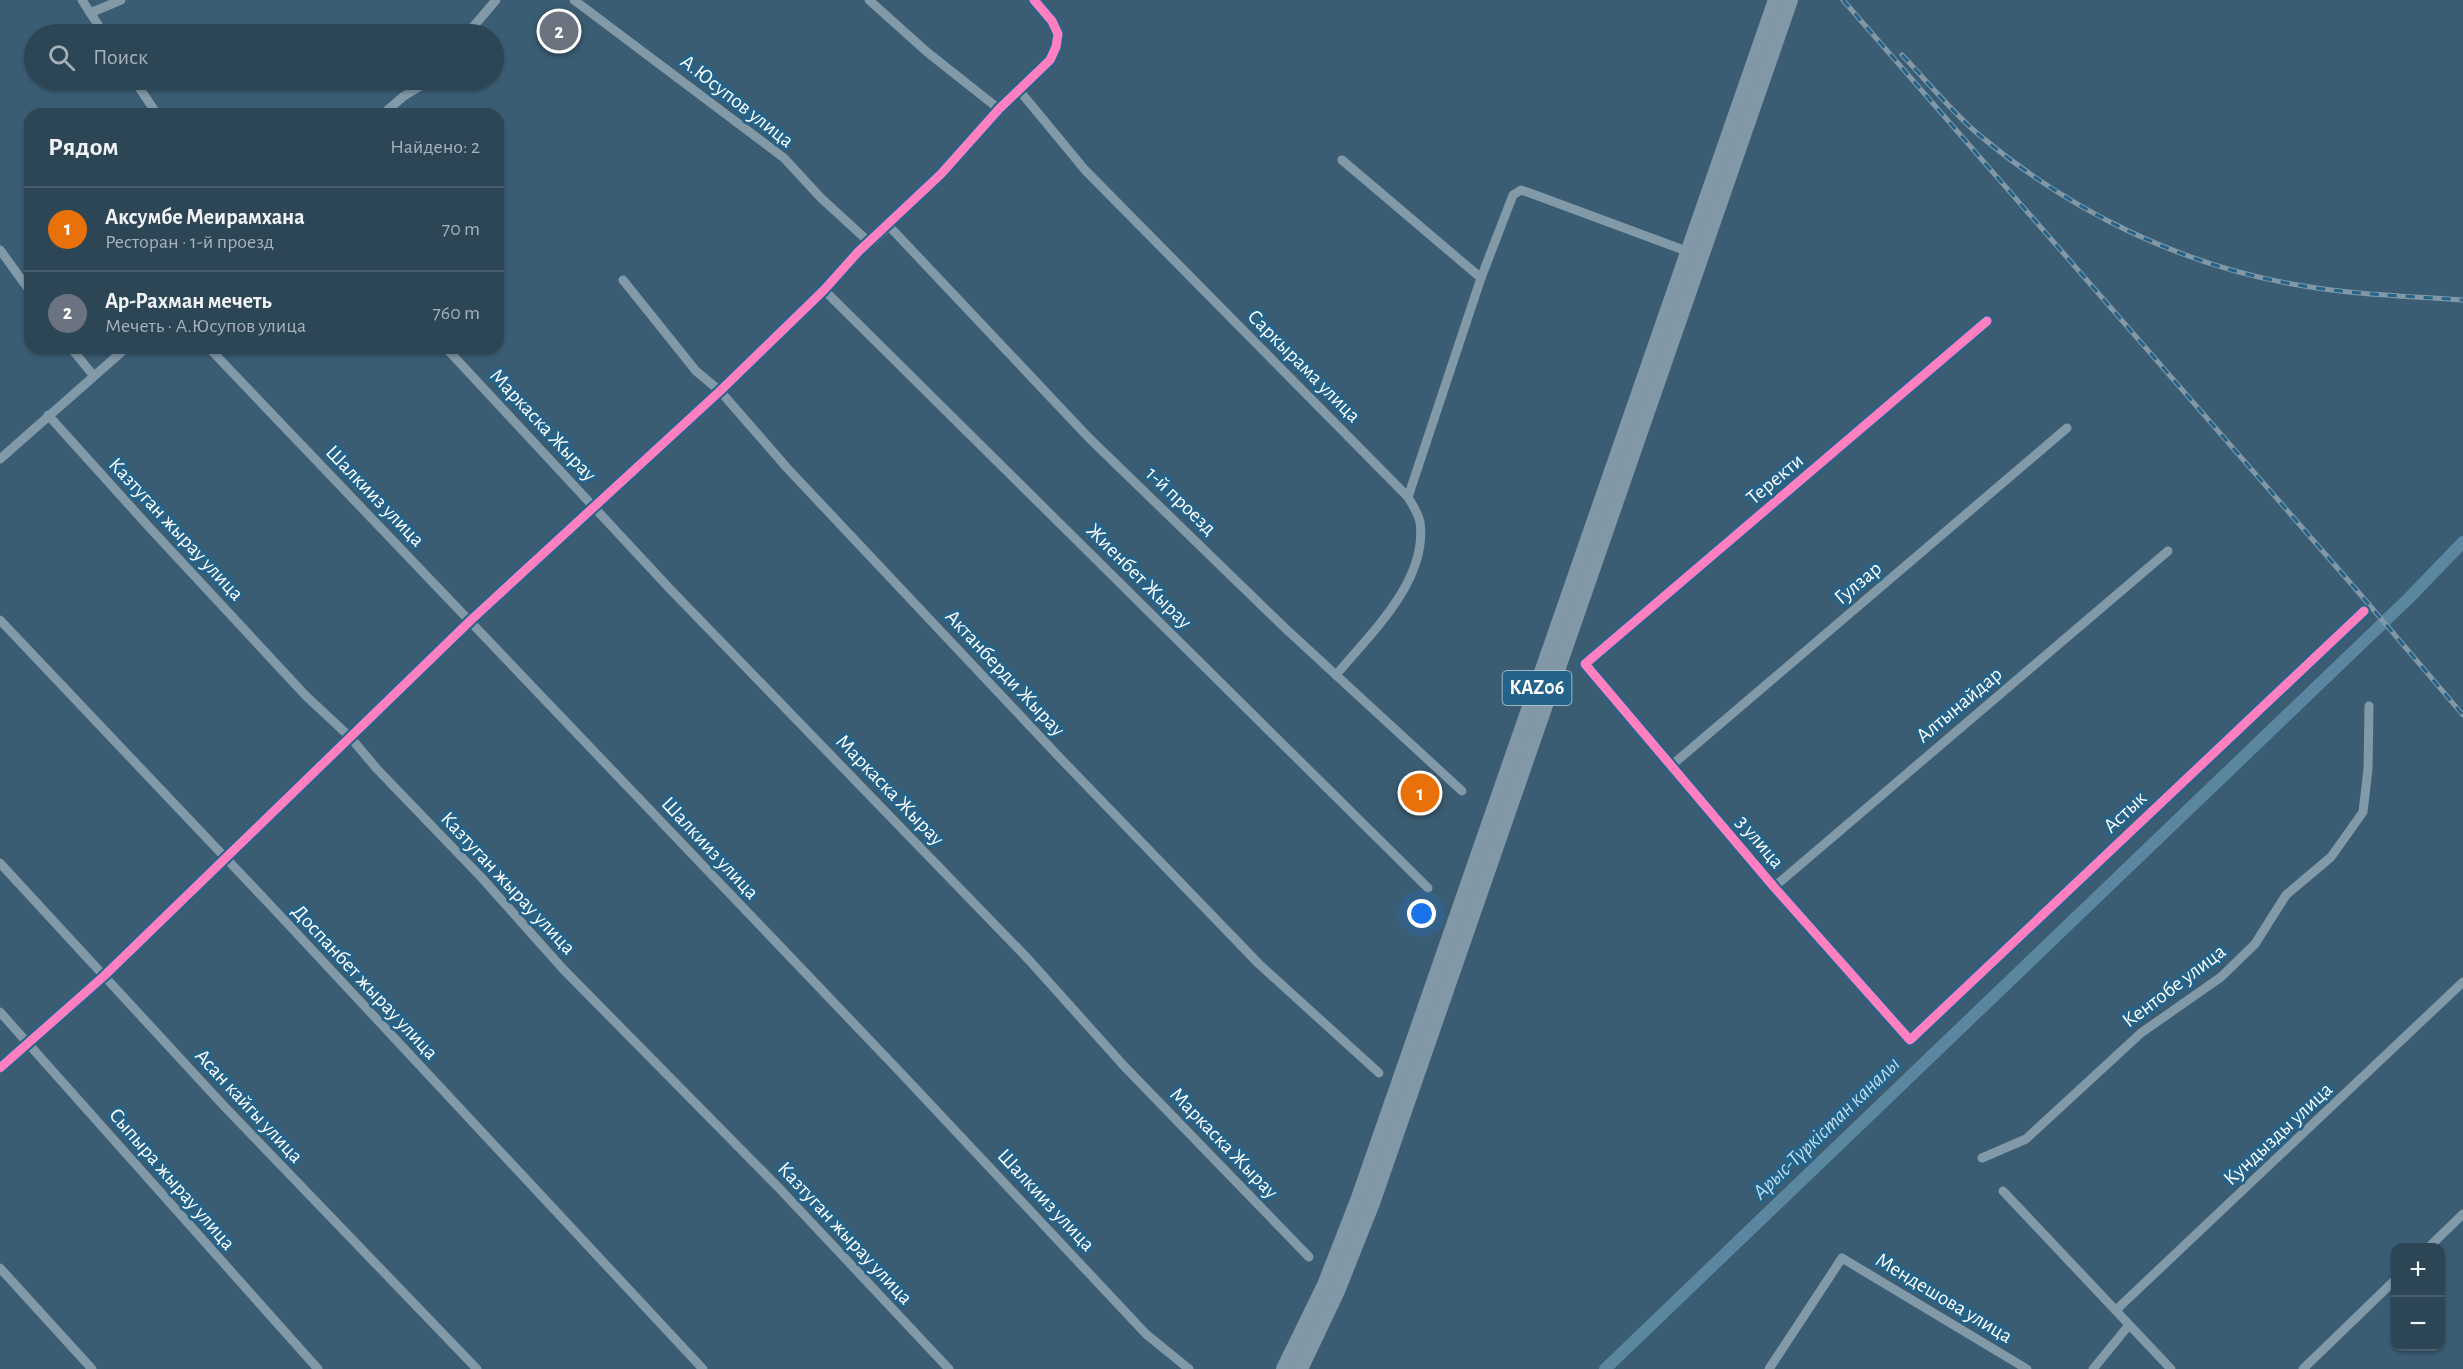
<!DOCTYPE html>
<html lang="ru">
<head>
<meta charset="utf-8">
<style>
  :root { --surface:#2c4656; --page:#385060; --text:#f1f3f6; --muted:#a6b1b9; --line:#485e6c; --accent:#90b9f0 }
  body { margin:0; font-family:"Alegreya Sans",sans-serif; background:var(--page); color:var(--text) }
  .controls { position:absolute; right:18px; bottom:18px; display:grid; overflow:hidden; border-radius:12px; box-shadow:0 2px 4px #0004 }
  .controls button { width:54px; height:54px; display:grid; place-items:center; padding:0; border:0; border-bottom:2px solid var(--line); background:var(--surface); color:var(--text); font:30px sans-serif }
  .you { position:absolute; left:1422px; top:914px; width:21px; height:21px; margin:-15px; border:4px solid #fff; border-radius:50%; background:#1a73e8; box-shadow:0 0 0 9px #1a73e833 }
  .badge { display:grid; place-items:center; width:39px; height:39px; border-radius:50%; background:var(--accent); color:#fff; font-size:20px; font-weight:700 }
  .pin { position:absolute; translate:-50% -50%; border:3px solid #fff; box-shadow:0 2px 6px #0006 }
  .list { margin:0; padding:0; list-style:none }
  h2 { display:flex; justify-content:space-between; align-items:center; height:78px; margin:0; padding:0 24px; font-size:26px }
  h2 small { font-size:20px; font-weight:400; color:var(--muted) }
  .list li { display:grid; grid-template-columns:39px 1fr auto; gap:18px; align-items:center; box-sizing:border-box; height:84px; padding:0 24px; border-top:2px solid var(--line) }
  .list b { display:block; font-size:22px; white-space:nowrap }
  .list p { margin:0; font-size:20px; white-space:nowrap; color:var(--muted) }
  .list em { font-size:20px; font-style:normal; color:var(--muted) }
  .icon { flex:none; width:33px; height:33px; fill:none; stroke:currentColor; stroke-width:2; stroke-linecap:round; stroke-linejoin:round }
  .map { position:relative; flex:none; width:2463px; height:1369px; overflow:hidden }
  .search { position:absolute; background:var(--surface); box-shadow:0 2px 4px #0004; left:24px; top:24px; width:480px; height:66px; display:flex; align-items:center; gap:15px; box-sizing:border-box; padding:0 21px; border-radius:33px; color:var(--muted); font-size:22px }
  .panel { position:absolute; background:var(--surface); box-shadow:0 2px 4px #0004; left:24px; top:108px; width:480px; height:246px; border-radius:18px }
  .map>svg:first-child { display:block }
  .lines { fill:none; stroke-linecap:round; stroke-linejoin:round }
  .canal { stroke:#5b86a0; stroke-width:12 }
  .street { stroke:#8299a8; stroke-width:9 }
  .secondary { stroke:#8a9eac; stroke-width:12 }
  .highway { stroke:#8298a6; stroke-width:16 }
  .rail-casing { stroke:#8298a6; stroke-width:5 }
  .rail { stroke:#24638a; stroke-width:3; stroke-dasharray:9; stroke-linecap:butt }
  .cycleway-casing { stroke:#24638a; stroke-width:13 }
  .cycleway { stroke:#ff80c0; stroke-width:9 }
  .labels { text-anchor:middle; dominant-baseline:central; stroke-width:6; stroke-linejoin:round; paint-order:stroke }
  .shield { fill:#24638a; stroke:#bdd0dc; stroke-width:1.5 }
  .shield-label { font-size:20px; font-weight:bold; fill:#fff }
  .street-label { font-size:21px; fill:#fff; stroke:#24638a }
  .water-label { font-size:22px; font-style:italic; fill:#bddff1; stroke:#24638a }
</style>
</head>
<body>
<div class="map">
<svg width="2463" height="1369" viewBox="0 0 2463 1369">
  <rect width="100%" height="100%" fill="#3b5d73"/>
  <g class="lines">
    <path class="canal" d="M1605 1369 2409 598 2463 542"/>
    <g class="street">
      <path d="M82 0 104 34"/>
      <path d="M869 0 927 52 999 109"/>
      <path d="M1034 0 1052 21 1058 34 1056 47 1050 60 999 109 941 174 888 225 1089 438 1286 629 1462 791"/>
      <path d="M90 13 121 0"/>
      <path d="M467 34 496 0"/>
      <path d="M134 80 157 114"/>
      <path d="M1019 90 1085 170 1408 497 1481 278 1513 195 1521 190 1530 193 1689 252"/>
      <path d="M383 114 404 96 431 80"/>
      <path d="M1342 160 1481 278"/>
      <path d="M0 250 30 291"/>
      <path d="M623 280 696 371 720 391 788 469 1062 760 1259 964 1379 1073"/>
      <path d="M824 290 1428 888"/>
      <path d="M1987 321 1585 664 1774 887 1910 1040 2364 611"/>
      <path d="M71 348 93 375"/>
      <path d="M209 348 901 1073 1146 1334 1189 1369"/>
      <path d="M446 348 670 589 1029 960 1124 1066 1309 1257"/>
      <path d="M48 415 149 527 306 696 350 737 377 769 481 877 563 969 778 1187 949 1369"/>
      <path d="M0 459 126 348"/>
      <path d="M0 620 274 909 703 1369"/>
      <path d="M1336 675C1370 634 1428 581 1420 522 1418 513 1412 504 1408 497"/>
      <path d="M1672 765 2067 428"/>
      <path d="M0 863 223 1105 477 1369"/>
      <path d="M1774 887 2168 551"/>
      <path d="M0 1012 318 1369"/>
      <path d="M0 1068 104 976 471 620 720 391 824 290 869 242 821 198 784 158 574 0"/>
      <path d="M1982 1158 2026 1139 2141 1033 2221 977 2255 944 2286 895 2331 857 2363 812 2368 769 2369 706"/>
      <path d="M2003 1191 2171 1369"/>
      <path d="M2428 1248 2463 1214"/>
      <path d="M0 1268 92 1369"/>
      <path d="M2116 1310 2463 982"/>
      <path d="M1769 1369 1842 1258 2027 1369"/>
      <path d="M2093 1369 2129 1325"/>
      <path d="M2303 1369 2396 1279"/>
    </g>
    <path class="secondary" d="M869 242 888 225"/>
    <g class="highway">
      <path d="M1284 1369 1325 1285 1359 1198 1776 0"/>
      <path d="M1300 1369 1337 1291 1372 1203 1790 0"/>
    </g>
    <defs>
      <g id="rail">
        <path d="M1843 0 2360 594 2463 715"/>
        <path d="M1902 55C1927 81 1951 111 1978 134 2071 212 2184 267 2304 286 2357 295 2410 296 2463 300"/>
      </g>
    </defs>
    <use href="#rail" class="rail-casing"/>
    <use href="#rail" class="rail"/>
    <defs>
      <g id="cycleway">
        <path d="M1987 321 1585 664 1774 887 1910 1040 2364 611"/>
        <path d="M0 1068 104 976 471 620 720 391 824 290 858 252 941 174 999 109 1050 60 1056 47 1058 34 1052 21 1034 0"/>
      </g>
    </defs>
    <use href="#cycleway" class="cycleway-casing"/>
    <use href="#cycleway" class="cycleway"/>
  </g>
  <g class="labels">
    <rect class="shield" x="1502.5" y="671" width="69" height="34" rx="4.5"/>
    <g class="shield-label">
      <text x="1537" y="688">KАZ06</text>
    </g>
    <g class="street-label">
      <text transform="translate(737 101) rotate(38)">А.Юсупов улица</text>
      <text transform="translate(1304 366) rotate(45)">Саркырама улица</text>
      <text transform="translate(543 425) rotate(47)">Маркаска Жырау</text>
      <text transform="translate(1775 479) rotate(-40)">Теректи</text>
      <text transform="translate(375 496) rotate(46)">Шалкииз улица</text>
      <text transform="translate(1181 501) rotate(44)">1-й проезд</text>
      <text transform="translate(176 529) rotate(47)">Казтуган жырау улица</text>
      <text transform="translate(1139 576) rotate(45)">Жиенбет Жырау</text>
      <text transform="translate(1858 583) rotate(-40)">Гулзар</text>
      <text transform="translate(1005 673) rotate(47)">Актанберди Жырау</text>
      <text transform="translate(1959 705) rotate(-40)">Алтынайдар</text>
      <text transform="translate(890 790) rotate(46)">Маркаска Жырау</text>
      <text transform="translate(2125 812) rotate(-43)">Астык</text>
      <text transform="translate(1760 842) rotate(50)">3 улица</text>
      <text transform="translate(710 848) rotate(47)">Шалкииз улица</text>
      <text transform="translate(508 883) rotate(47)">Казтуган жырау улица</text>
      <text transform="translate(365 982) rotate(47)">Доспанбет жырау улица</text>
      <text transform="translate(2174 986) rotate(-37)">Кентобе улица</text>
      <text transform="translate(249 1106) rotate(47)">Асан кайгы улица</text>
      <text transform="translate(2278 1134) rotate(-43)">Кундызды улица</text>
      <text transform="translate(1224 1143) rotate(46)">Маркаска Жырау</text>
      <text transform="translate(172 1179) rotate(49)">Сыпыра жырау улица</text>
      <text transform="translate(1046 1200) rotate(47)">Шалкииз улица</text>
      <text transform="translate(845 1233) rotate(47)">Казтуган жырау улица</text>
      <text transform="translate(1944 1298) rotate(31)">Мендешова улица</text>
    </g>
    <g class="water-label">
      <text transform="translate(1826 1128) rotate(-44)">Арыс-Түркістан каналы</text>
    </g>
  </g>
</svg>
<div class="controls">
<button>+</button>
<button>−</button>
</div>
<div class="you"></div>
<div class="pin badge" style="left:1420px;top:793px;background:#e8710a">1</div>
<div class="pin badge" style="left:559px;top:31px;background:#6b7280">2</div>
<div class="search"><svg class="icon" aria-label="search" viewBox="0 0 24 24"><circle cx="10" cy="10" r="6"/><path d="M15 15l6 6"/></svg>Поиск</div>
<section class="panel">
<h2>Рядом<small>Найдено: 2</small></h2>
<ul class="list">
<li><span class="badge" style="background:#e8710a">1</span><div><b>Аксумбе Меирамхана</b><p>Ресторан · 1-й проезд</p></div><em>70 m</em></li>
<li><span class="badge" style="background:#6b7280">2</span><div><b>Ар-Рахман мечеть</b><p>Мечеть · А.Юсупов улица</p></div><em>760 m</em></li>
</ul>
</section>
</div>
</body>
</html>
